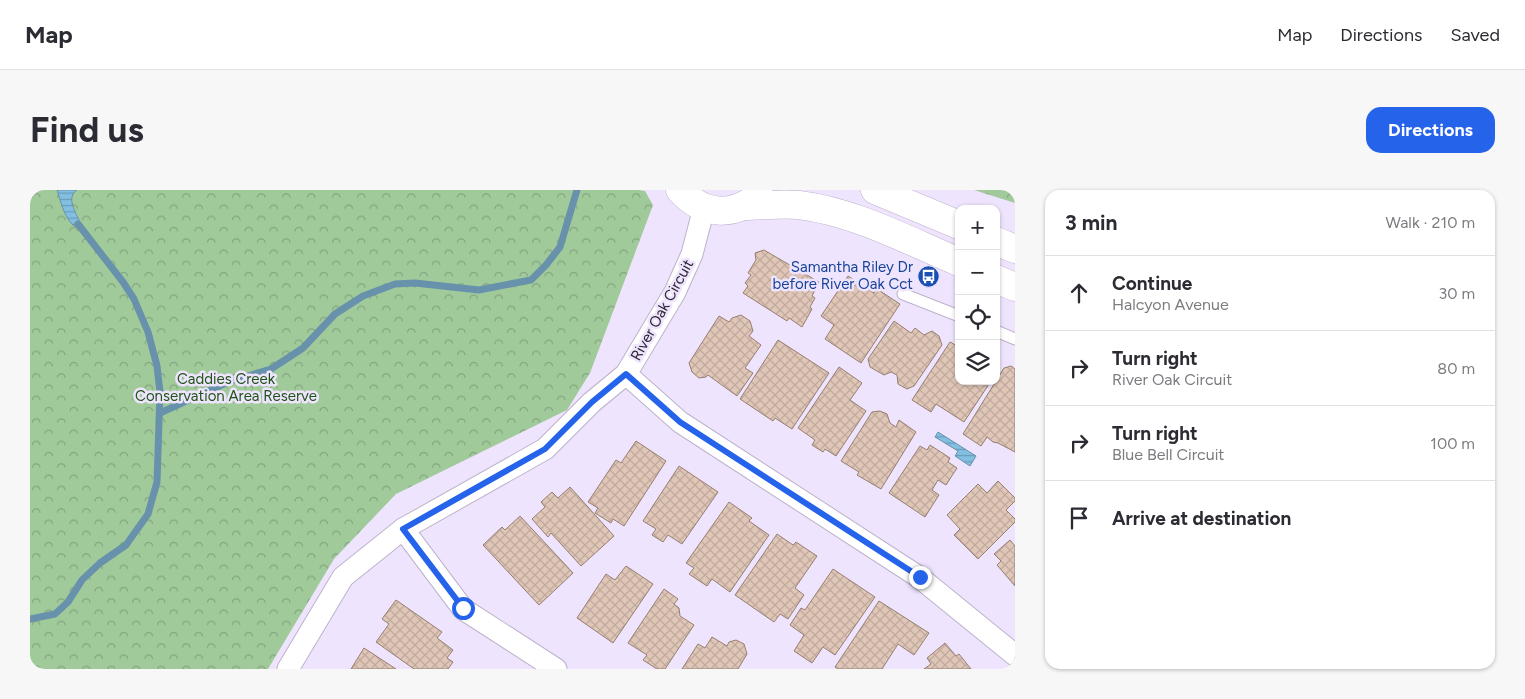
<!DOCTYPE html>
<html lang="en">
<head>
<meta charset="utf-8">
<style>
  :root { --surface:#fff; --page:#f7f7f7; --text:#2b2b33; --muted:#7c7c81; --line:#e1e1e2; --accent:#2563eb }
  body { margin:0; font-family:Figtree,sans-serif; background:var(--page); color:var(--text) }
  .controls { position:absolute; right:15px; top:15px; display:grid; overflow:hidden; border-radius:10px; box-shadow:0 1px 4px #0004 }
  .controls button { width:45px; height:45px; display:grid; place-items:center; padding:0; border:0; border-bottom:1px solid var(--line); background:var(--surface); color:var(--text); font:25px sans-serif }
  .stop { position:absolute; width:15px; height:15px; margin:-11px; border:4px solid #2563eb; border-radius:50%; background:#fff }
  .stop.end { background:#2563eb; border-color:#fff; box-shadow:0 1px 5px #0008 }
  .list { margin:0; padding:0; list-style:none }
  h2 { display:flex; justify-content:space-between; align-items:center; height:65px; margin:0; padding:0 20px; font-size:21px }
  h2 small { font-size:16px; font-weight:400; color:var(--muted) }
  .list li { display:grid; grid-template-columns:32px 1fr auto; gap:15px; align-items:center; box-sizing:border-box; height:75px; padding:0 20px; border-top:1px solid var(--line) }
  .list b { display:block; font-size:19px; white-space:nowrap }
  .list p { margin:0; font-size:16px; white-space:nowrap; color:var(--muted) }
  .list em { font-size:16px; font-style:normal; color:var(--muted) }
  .icon { flex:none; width:28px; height:28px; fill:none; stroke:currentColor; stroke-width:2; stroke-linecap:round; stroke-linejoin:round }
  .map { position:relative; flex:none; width:985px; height:479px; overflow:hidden; border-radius:15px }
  header { display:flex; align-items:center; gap:30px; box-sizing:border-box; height:70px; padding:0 25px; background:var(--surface); border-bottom:1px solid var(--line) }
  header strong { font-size:24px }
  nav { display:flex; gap:28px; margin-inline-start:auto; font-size:18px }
  .intro { display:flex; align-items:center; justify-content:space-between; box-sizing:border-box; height:120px; padding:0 30px }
  h1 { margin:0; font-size:35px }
  .button { padding:12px 22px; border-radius:15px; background:var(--accent); color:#fff; font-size:18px; font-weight:700 }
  main { display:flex; gap:30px; padding:0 30px }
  aside { flex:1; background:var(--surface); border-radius:15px; box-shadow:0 1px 4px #0004 }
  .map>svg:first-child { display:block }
  .forest { fill:url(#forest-crowns) }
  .water { fill:url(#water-rules); stroke:#6891ac }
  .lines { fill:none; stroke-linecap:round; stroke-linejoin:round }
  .stream { stroke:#6891ac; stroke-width:7 }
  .building { fill:url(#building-cross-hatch); stroke:#967e70 }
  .service-casing { stroke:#bdb2cb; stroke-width:13 }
  .minor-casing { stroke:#bdb2cb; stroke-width:23 }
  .secondary-casing { stroke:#bdb2cb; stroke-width:29 }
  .service { stroke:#fff; stroke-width:11 }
  .minor { stroke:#fff; stroke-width:21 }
  .secondary { stroke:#fff; stroke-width:28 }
  .route { stroke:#2563eb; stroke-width:6 }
  .labels { text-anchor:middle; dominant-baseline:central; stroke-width:5; stroke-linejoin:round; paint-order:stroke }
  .transit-label { font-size:15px; fill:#164399; stroke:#efe4fe; text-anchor:end }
  .street-label { font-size:15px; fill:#2b2731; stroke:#efe4fe }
  .park-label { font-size:15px; fill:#1e5416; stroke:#efe4fe }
</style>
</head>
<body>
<header>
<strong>Map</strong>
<nav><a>Map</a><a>Directions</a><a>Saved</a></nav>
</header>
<div class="intro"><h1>Find us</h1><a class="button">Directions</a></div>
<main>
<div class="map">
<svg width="985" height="479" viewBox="0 0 985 479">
  <defs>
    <pattern id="forest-crowns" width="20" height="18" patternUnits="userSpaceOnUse" patternTransform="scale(1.25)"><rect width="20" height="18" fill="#a1ca9b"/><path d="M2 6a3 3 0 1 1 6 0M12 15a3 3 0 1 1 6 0" fill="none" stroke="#83a47f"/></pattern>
    <pattern id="water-rules" width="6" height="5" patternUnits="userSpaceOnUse" patternTransform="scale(1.25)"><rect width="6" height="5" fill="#82bfe1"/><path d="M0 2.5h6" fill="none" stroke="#6b9bb7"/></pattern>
    <pattern id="building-cross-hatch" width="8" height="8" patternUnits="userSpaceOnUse" patternTransform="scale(1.25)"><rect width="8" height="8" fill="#e0c6b7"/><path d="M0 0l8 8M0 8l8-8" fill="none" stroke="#c0aa9e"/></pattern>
  </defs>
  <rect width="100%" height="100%" fill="#efe4fe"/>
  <g class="forest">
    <path d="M0 0H609L615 1 623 15 560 183 537 220 366 304 304 369 238 479H0Z"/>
    <path d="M944 0H985V13Z"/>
  </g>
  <g class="water">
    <path d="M27 0H47C33 9 51 29 54 42 51 39 46 37 43 35 33 25 31 12 27 0Z"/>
    <path d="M908 242 946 266 940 276 925 266 928 261 905 247Z"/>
  </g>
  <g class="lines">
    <g class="stream">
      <path d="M130 223 198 192 241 179 273 158 305 124 333 106 365 94 385 93 449 100 501 90 516 75 530 57 547 0"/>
      <path d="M0 429 25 424 38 412 52 390 70 373 96 355 118 324 127 292 130 202 127 176 118 142 104 109 93 92 48 34"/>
    </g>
  </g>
  <g class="building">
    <path d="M734 60 789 92 782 106 785 108 780 117 782 119 772 137 759 128 757 131 713 103 718 96 715 93 721 85 718 83 726 70 725 63Z"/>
    <path d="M818 86 844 103 847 99 870 114 831 173 795 149 804 135 791 126Z"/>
    <path d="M711 125 720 131 723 141 719 146 731 155 715 178 723 183 707 206 678 185 676 187 669 188 662 182 659 173 689 126 699 132 702 128Z"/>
    <path d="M864 131 881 143 885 138 894 145 902 141 909 146 912 155 884 196 877 199 868 194 867 185 861 182 854 185 840 177 838 169Z"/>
    <path d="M748 150 799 183 762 239 745 228 743 231 710 209Z"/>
    <path d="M920 152 929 157V191H961L934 232 906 214 901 222 882 210Z"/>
    <path d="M981 176 985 179V262L968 253 963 252 957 247 951 256 933 244 974 178Z"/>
    <path d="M809 177 832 193 820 210 836 221 806 266 795 259 793 262 782 255 785 250 768 238Z"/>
    <path d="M850 221 857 224 860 233 866 237 869 230 886 242 851 299 827 285 829 282 811 271 842 222Z"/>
    <path d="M606 251 636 271 594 336 583 329 581 333 565 323 568 318 558 312 586 270 591 273Z"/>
    <path d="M900 255 920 268 918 272 927 278 916 295 908 290 902 300 909 305 895 327 859 303 890 256 897 260Z"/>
    <path d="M649 276 688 302 652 354 638 345 633 352 622 345 626 339 613 331Z"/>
    <path d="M968 291 985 308V311L976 320 985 329V332L948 369 924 345 930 339 917 325 948 294 957 303Z"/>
    <path d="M540 297 584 346 551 376 521 343 518 347 502 329 515 317 511 312 522 302 528 308Z"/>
    <path d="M699 312 722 328 719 331 739 345 700 402 682 389 677 396 659 384 664 378 656 373Z"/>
    <path d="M490 326 543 383 509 415 453 355 472 337 475 340Z"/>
    <path d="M747 344 763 355 766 352 787 366 765 398 774 405 758 429 750 424 744 432 705 405Z"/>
    <path d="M980 350 985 356V396L967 375 971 371 964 364Z"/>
    <path d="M596 376 623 394 583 453 547 428 576 384 585 390Z"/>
    <path d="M803 379 845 407 805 465 793 457 782 473 764 461 774 445 760 435 771 418 775 420Z"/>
    <path d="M634 399 648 409 644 414 649 418 650 426 664 435 635 479H627L613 470 617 465 598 453Z"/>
    <path d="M366 410 412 442 407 448 423 460 417 468 423 472 418 479H384L346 452 359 434 352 429Z"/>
    <path d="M849 411 899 443 884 465 868 454 852 479H808L805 477Z"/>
    <path d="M682 447 697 456 699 452 706 450 714 454 717 464 708 479H652L668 454 675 458Z"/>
    <path d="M915 453 926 466 929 464 941 479H894L901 474 897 468Z"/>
    <path d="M334 458 366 479H321Z"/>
  </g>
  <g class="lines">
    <defs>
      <g id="service">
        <path d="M873 104 929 126"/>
        <path d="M966 141 985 149"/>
      </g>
      <g id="minor">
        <path d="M596 184 650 232 889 387 985 465"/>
        <path d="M373 339 433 419 526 479"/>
        <path d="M258 479 313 387 373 339 515 259 562 212 596 184 645 102 662 64 674 18"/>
      </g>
      <g id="secondary">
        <path d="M650 0C673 25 703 28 729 5"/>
        <path d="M845 0 929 35"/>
        <path d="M714 16C732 16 751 13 769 15 825 22 877 50 929 72"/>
        <path d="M966 51 985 59"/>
        <path d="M966 89 985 97"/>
      </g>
    </defs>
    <use href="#service" class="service-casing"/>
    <use href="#minor" class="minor-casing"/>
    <use href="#secondary" class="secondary-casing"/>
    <use href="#service" class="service"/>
    <use href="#minor" class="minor"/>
    <use href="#secondary" class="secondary"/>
  </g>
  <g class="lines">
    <path class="route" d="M433 418 373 339 515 259 562 212 596 184 650 232 890 387"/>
  </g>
  <defs>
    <symbol id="bus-disc" viewBox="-11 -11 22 22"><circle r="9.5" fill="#1a4fb4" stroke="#efe4fe"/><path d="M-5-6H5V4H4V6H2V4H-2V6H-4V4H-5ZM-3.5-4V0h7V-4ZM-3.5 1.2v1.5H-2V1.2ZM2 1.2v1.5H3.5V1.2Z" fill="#fff"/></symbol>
  </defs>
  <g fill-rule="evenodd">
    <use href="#bus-disc" x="886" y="74" width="25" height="25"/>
  </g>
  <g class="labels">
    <g class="transit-label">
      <text x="883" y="77">Samantha Riley Dr<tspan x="883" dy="17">before River Oak Cct</tspan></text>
    </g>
    <g class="street-label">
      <text transform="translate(632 120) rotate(-61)">River Oak Circuit</text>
    </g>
    <g class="park-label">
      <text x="196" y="189">Caddies Creek<tspan x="196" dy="17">Conservation Area Reserve</tspan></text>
    </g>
  </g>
</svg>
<div class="controls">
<button>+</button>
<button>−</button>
<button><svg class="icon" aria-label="locate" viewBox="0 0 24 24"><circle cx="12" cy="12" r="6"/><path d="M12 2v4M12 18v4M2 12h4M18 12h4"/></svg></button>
<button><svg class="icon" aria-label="layers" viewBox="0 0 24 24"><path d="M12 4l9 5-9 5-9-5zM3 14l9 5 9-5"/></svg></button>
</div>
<div class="stop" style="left:433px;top:418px"></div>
<div class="stop end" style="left:890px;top:387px"></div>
</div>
<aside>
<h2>3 min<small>Walk · 210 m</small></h2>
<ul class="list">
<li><svg class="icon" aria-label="ahead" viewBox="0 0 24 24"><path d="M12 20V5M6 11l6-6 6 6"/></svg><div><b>Continue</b><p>Halcyon Avenue</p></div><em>30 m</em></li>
<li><svg class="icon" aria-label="right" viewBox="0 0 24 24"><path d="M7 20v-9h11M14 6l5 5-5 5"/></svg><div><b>Turn right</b><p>River Oak Circuit</p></div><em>80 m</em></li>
<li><svg class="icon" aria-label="right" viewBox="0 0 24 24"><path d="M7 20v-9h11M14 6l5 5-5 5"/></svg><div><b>Turn right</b><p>Blue Bell Circuit</p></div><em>100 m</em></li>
<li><svg class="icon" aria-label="arrive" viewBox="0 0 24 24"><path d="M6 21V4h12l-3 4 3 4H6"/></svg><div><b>Arrive at destination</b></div></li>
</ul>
</aside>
</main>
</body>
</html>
